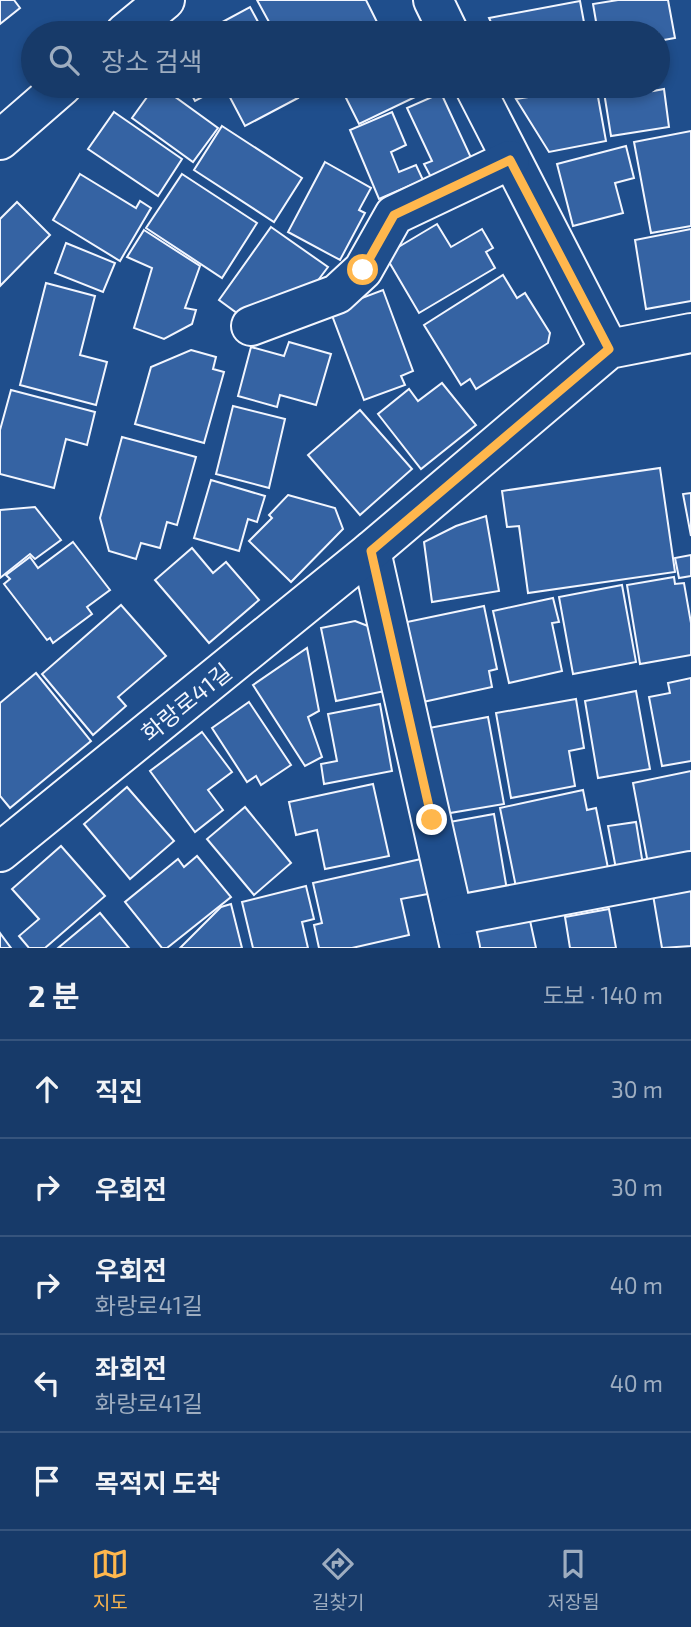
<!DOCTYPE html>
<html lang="ko">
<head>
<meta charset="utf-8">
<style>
  :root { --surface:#173a69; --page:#20416f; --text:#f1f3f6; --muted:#9eadc0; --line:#36547d; --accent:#ffb74d }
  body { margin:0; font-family:"Exo 2","Noto Sans KR",sans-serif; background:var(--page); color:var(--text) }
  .stop { position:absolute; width:21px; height:21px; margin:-16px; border:5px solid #ffb74d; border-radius:50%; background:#fff }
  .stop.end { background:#ffb74d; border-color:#fff; box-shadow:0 2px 7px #0008 }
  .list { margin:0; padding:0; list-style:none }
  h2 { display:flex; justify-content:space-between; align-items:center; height:91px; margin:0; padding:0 28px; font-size:30px }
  h2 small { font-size:23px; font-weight:400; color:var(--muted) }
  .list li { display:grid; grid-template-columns:46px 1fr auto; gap:21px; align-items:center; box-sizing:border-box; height:98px; padding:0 28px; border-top:2px solid var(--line) }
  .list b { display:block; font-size:26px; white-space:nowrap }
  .list p { margin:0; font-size:23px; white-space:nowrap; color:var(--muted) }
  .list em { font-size:23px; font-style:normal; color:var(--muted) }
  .icon { flex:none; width:38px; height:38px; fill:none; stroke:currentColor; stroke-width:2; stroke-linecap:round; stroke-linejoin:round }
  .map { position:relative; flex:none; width:691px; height:948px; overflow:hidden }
  .search { position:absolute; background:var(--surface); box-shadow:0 4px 10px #0003; left:21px; right:21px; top:21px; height:77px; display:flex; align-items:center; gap:18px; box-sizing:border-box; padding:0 24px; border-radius:38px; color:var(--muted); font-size:26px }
  .sheet { height:581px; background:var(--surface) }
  nav { display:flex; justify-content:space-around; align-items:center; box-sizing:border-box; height:98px; border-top:2px solid var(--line); background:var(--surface); font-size:19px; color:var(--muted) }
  nav a { display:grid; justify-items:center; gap:4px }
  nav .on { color:var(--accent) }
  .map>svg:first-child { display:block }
  .building { fill:#3563a3; stroke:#f2f6ff; stroke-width:2 }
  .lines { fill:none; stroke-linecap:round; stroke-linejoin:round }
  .minor-casing { stroke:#f2f6ff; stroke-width:42 }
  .major-casing { stroke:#f2f6ff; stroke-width:42 }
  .minor { stroke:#1f4e8c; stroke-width:38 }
  .major { stroke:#1f4e8c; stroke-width:38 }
  .route { stroke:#ffb74d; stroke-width:9 }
  .labels { text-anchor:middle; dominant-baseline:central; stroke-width:5; stroke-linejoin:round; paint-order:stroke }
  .street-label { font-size:23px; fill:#f2f6ff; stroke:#1f4e8c }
</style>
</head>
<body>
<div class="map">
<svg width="691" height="948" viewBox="0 0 691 948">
  <rect width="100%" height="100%" fill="#1f4e8c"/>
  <g class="building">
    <path d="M0 0H14L20 8 0 24Z"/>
    <path d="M257 0H366L378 24 372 27 376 33H275Z"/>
    <path d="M618 0H668L675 38 658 41V33H598L593 4Z"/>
    <path d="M580 1 586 33H496L489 18Z"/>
    <path d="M250 7 264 33H202Z"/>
    <path d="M155 86H160L218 128 193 162 132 118Z"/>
    <path d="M187 86H223L195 101Z"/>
    <path d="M224 86H291L298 98 245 126Z"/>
    <path d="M340 86H438L359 124Z"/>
    <path d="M596 86 606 141 549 152 516 99Z"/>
    <path d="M603 86H652L653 91 664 89 669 127 611 136Z"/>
    <path d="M441 93 473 162 433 181 424 164 432 161 407 108Z"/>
    <path d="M114 112 182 159 158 196 88 149Z"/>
    <path d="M392 112 406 145 391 152 399 172 416 165 423 180 379 199 350 130Z"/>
    <path d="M222 126 302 178 274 222 194 170Z"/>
    <path d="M691 131V226L651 233 634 142Z"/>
    <path d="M626 146 634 178 615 183 623 213 573 226 557 164Z"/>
    <path d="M325 162 371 188 359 210 365 213 340 260 288 232Z"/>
    <path d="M80 174 136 208 140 201 151 208 120 261 53 220Z"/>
    <path d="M182 174 257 223 222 278 146 228Z"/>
    <path d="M17 202 50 235 0 286V219Z"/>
    <path d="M437 224 451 247 482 229 493 248 486 252 495 268 419 313 385 255Z"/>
    <path d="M271 227 328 267 316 283 241 316 219 300Z"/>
    <path d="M691 229V301L646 309 635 240Z"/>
    <path d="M144 230 200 266 185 308 196 310 192 324 164 339 134 328 152 268 127 257Z"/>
    <path d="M66 243 115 263 103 292 55 273Z"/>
    <path d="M503 275 517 298 525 293 550 333 548 343 476 389 470 379 461 385 424 325Z"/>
    <path d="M46 283 95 296 80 355 107 362 96 405 20 385Z"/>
    <path d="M383 290 413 371 401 376 405 385 364 400 330 310Z"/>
    <path d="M289 342 331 354 316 405 280 395 277 407 238 396 251 347 284 356Z"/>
    <path d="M191 350 216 357 213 369 224 372 204 443 135 424 151 367Z"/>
    <path d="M442 383 476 425 421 469 378 414 409 389 418 401Z"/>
    <path d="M11 390 95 412 87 445 66 439 54 488 0 474V430Z"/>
    <path d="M233 406 285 419 269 488 216 474Z"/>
    <path d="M360 410 412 469 360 515 308 455Z"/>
    <path d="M122 437 196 457 177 525 167 522 160 548 141 543 136 559 109 551 100 518Z"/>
    <path d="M660 468 675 572 528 593 519 526 507 527 502 491Z"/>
    <path d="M211 480 265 496 257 522 248 519 239 551 194 538Z"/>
    <path d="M691 493V536L683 494Z"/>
    <path d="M288 495 335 508 343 529 291 582 249 541 272 518 269 515Z"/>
    <path d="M35 507 61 540 35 559 30 554 0 578V510Z"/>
    <path d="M486 516 499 591 432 602 424 542 456 526Z"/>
    <path d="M73 542 110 590 87 607 92 614 53 643 50 638 47 640 4 584 10 579 6 575 30 557 38 568Z"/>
    <path d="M192 548 213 573 226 562 259 600 209 643 155 580Z"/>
    <path d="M691 555V576L679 578 675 558Z"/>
    <path d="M674 577 675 584 684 583 691 623V655L640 664 627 585Z"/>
    <path d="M622 585 636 662 573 674 559 597Z"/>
    <path d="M553 598 559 622 552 623 562 671 509 683 493 611Z"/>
    <path d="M121 605 166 656 118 697 126 706 93 735 42 674Z"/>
    <path d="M484 606 497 669 489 671 492 687 423 702 407 622Z"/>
    <path d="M355 621 373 628 385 691 336 701 321 628Z"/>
    <path d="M307 648 319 711 308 717 322 757 305 766 253 685Z"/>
    <path d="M36 673 91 741 10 808 0 796V703Z"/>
    <path d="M691 678V761L662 766 649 697 670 693 668 683Z"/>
    <path d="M636 691 650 769 598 778 585 701Z"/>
    <path d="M576 699 584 748 569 751 575 786 511 798 496 713Z"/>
    <path d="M249 702 291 765 261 785 256 776 247 782 212 728Z"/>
    <path d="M380 704 392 771 324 784 321 764 337 761 328 714Z"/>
    <path d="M488 717 504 804 444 814 429 728Z"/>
    <path d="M202 732 232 772 208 790 223 810 195 832 150 771Z"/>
    <path d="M691 771V861L649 869 633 783Z"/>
    <path d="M373 784 389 856 325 869 317 830 296 835 289 802Z"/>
    <path d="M127 787 174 841 130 879 84 824Z"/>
    <path d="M583 790 587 810 596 808 609 873 517 892 500 808Z"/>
    <path d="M245 807 291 863 254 895 207 839Z"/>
    <path d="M494 814 507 890 465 897 444 823Z"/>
    <path d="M636 822 643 865 616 869 608 826Z"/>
    <path d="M61 846 105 896 45 948H29L19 936 39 919 12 889Z"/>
    <path d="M197 856 231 897 167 948H162L125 902 178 859 184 867Z"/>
    <path d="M421 859 428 894 401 899 409 935 352 948H319L314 925 322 923 313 883Z"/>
    <path d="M691 882V946L662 948 652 889Z"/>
    <path d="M306 886 314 919 302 922 308 948H253L242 902Z"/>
    <path d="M231 904 242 948H180L221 907Z"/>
    <path d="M609 909 616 948H570L565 917Z"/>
    <path d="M100 913 129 948H58Z"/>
    <path d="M529 916 536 948H476L472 928Z"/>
    <path d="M0 933 11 948H0Z"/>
  </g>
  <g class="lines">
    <defs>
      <g id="minor">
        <path d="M433 0 449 33"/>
        <path d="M474 86 609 349"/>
        <path d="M251 326 337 294 363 270 394 215 510 160"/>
        <path d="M371 551 460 948"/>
        <path d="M0 852 371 551 609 349 691 333"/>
        <path d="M453 916 691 871"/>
      </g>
      <g id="major">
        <path d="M125 33 165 0"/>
        <path d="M0 140 62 86"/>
      </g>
    </defs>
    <use href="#minor" class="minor-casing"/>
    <use href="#major" class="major-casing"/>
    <use href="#minor" class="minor"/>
    <use href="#major" class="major"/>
  </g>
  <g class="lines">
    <path class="route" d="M363 270 394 215 510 160 609 349 371 551 432 820"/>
  </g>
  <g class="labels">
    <g class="street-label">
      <text transform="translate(186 702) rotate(-39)">화랑로41길</text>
    </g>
  </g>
</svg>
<div class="stop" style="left:363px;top:270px"></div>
<div class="stop end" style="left:432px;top:820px"></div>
<div class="search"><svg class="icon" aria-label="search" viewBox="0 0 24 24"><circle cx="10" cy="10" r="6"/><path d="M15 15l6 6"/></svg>장소 검색</div>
</div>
<section class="sheet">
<h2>2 분<small>도보 · 140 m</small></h2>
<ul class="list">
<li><svg class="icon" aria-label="ahead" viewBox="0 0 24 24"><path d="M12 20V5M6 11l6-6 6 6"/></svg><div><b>직진</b></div><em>30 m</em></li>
<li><svg class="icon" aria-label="right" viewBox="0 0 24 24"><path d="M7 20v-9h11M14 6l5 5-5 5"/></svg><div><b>우회전</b></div><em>30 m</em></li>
<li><svg class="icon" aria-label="right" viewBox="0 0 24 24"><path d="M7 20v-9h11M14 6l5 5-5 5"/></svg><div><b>우회전</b><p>화랑로41길</p></div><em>40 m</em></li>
<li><svg class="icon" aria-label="left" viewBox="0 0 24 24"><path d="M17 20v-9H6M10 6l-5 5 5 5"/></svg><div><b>좌회전</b><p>화랑로41길</p></div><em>40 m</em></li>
<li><svg class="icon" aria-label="arrive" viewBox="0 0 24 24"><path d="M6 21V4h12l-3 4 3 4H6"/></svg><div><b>목적지 도착</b></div></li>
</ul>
</section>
<nav>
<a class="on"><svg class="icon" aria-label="map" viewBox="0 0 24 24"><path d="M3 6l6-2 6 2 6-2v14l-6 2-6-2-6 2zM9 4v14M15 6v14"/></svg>지도</a>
<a><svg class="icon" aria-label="directions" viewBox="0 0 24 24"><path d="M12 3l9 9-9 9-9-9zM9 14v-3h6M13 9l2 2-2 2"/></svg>길찾기</a>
<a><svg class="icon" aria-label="saved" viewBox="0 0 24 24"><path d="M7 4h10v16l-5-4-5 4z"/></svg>저장됨</a>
</nav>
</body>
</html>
